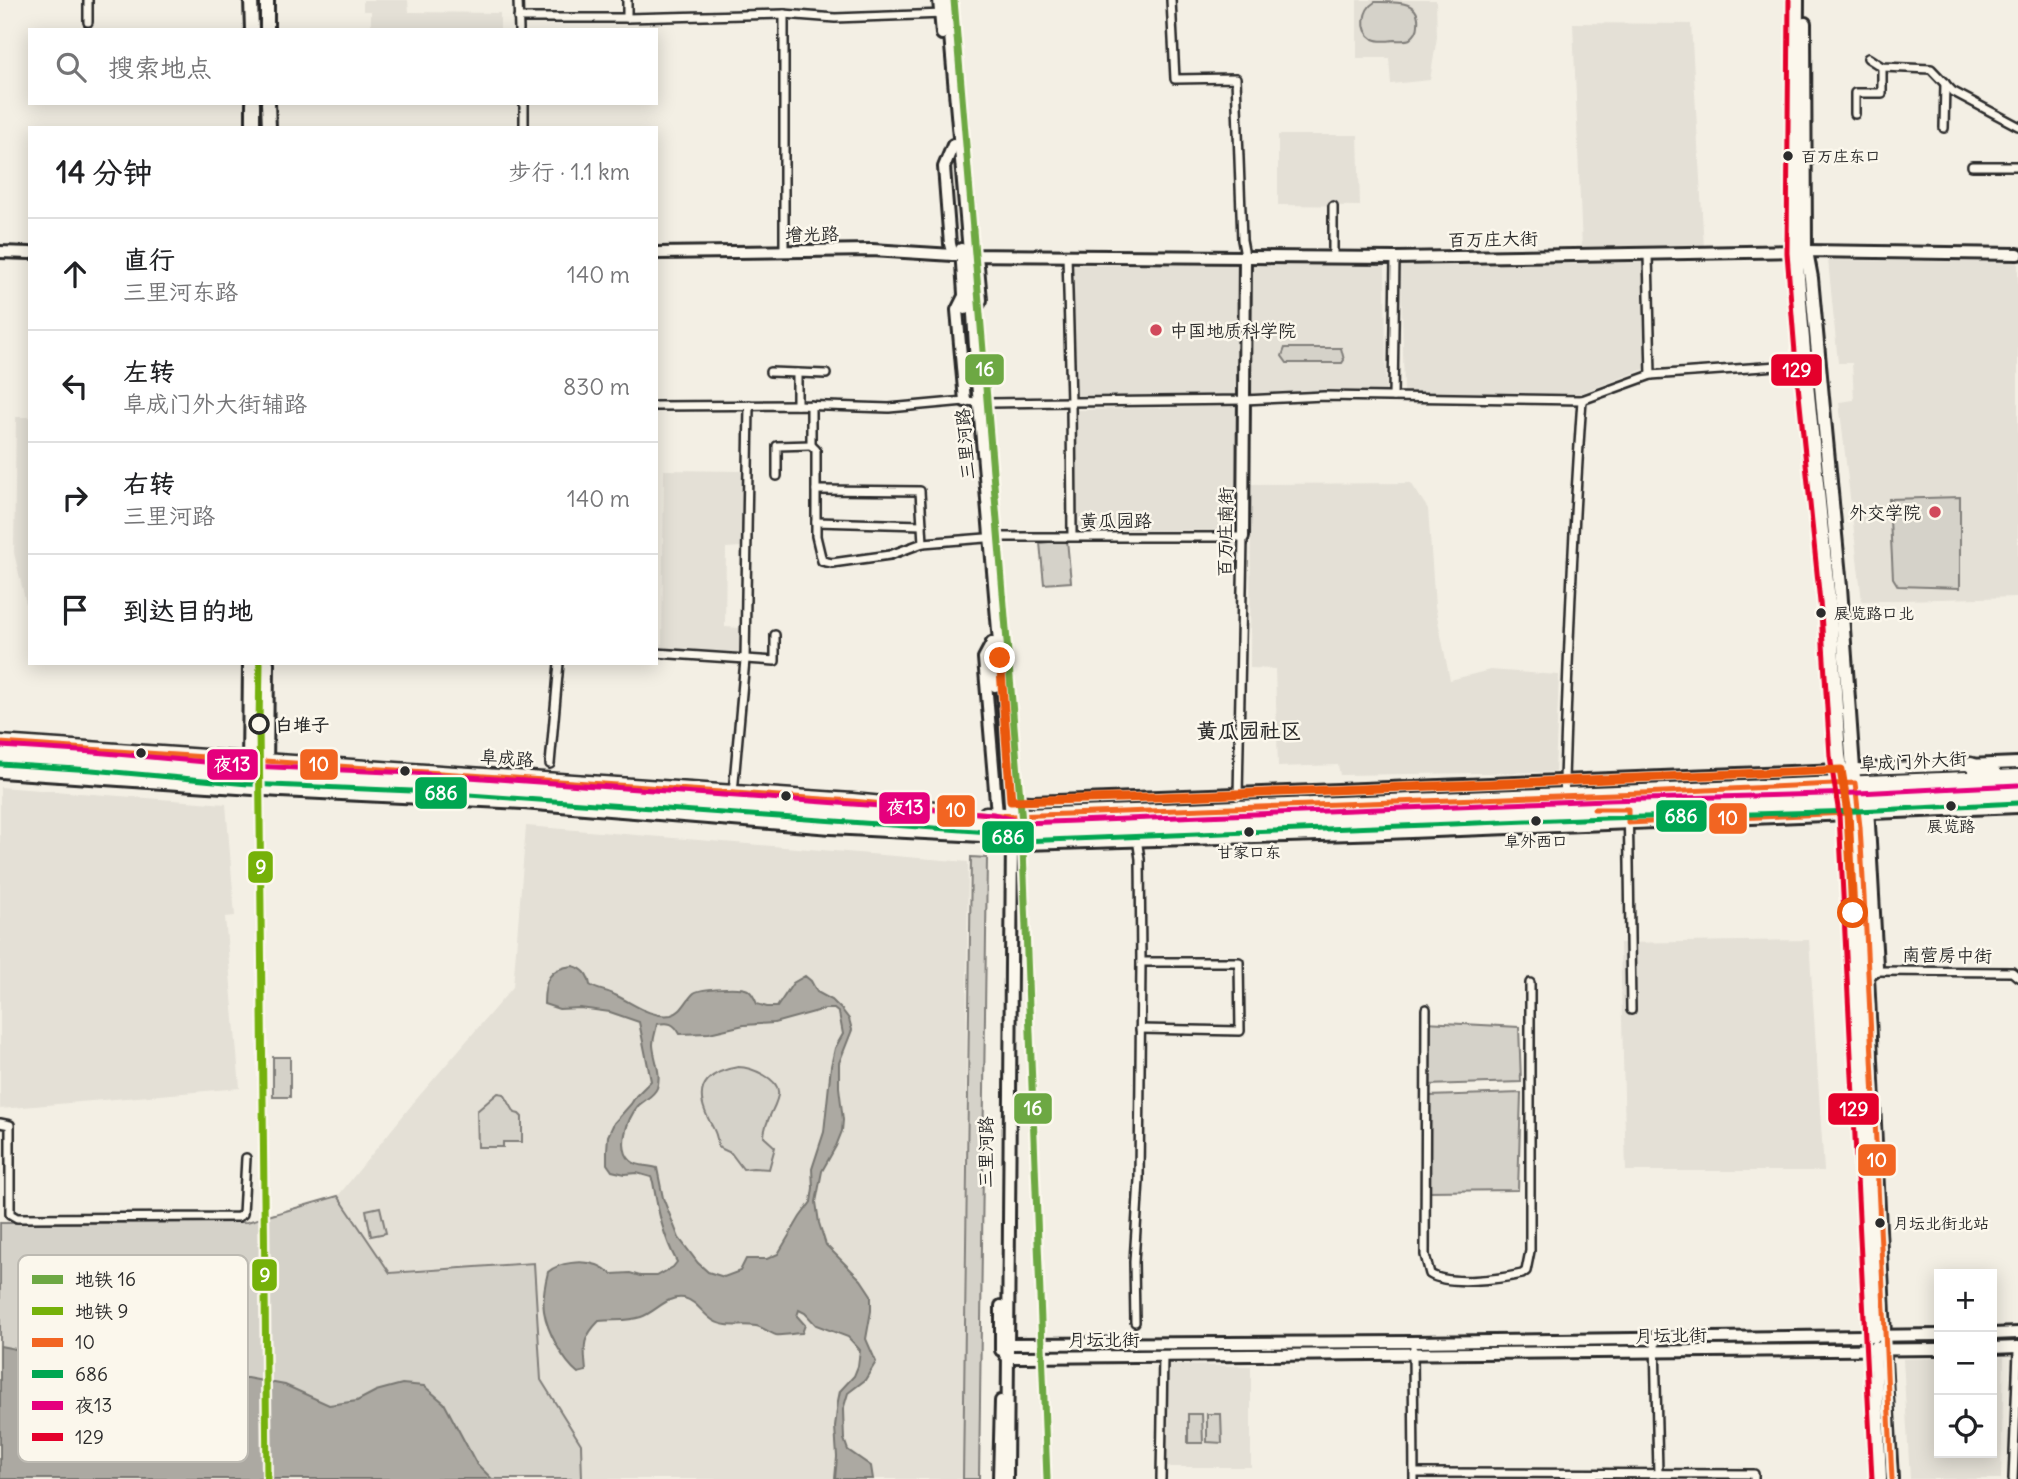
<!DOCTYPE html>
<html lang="zh">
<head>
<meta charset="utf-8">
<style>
  :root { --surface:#fff; --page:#f6f6f6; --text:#202124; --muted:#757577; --line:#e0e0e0 }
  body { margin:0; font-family:Delius,"LXGW WenKai TC",sans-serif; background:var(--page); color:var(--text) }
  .controls { position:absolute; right:21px; bottom:21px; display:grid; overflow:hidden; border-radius:0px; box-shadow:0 4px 18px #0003 }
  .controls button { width:63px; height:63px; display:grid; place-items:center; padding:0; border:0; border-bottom:2px solid var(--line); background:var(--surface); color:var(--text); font:35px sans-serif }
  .stop { position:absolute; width:21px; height:21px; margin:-16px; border:5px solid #ea580c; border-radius:50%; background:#fff }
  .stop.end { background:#ea580c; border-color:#fff; box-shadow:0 2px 7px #0008 }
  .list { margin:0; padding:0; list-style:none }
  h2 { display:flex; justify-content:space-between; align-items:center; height:91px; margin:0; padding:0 28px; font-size:30px }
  h2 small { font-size:23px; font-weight:400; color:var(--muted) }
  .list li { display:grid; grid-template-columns:46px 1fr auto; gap:21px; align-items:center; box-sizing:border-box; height:112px; padding:0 28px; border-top:2px solid var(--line) }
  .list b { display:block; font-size:26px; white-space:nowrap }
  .list p { margin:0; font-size:23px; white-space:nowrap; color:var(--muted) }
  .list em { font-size:23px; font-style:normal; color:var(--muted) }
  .icon { flex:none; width:38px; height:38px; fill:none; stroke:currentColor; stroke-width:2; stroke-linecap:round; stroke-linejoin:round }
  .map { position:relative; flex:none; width:2018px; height:1479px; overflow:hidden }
  .search { position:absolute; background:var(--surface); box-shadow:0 4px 18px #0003; left:28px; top:28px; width:630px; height:77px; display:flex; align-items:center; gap:18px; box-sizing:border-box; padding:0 24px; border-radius:0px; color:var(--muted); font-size:26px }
  .panel { position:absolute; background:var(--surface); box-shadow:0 4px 18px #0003; left:28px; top:126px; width:630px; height:539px; border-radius:0px }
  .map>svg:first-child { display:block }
  .built { fill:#e4e0d6 }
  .green { fill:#d5d2c9; stroke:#807e7a; stroke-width:2 }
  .water { fill:#aca9a2; stroke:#787772; stroke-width:2; fill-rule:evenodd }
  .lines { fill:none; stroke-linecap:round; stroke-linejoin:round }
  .street-casing { stroke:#2b2b2b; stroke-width:12 }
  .secondary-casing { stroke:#2b2b2b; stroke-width:16 }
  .primary-casing { stroke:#2b2b2b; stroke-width:18 }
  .highway-casing { stroke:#2b2b2b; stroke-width:19 }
  .street { stroke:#fbf7ec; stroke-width:7 }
  .secondary { stroke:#fbf7ec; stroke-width:10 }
  .primary { stroke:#fbf7ec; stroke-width:12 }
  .highway { stroke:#fbf7ec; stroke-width:14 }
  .bus-1-casing { stroke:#fbf7ec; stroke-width:10 }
  .bus-2-casing { stroke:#fbf7ec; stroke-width:10 }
  .bus-3-casing { stroke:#fbf7ec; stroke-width:10 }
  .bus-4-casing { stroke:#fbf7ec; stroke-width:10 }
  .bus-1 { stroke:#f26522; stroke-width:5 }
  .bus-2 { stroke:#00a651; stroke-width:5 }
  .bus-3 { stroke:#e5007d; stroke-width:5 }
  .bus-4 { stroke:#e4002b; stroke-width:5 }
  .metro-1-casing { stroke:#fbf7ec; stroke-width:12 }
  .metro-2-casing { stroke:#fbf7ec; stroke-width:12 }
  .metro-1 { stroke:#6da843; stroke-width:7 }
  .metro-2 { stroke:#75b109; stroke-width:7 }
  .route { stroke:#ea580c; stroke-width:9 }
  .bus-dot { fill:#2b2b2b; stroke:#fbf7ec; stroke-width:2.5 }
  .poi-dot { fill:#d1495b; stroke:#fbf7ec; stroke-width:2.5 }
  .stop-dot { fill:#fbf7ec; stroke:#2b2b2b; stroke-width:3.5 }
  .labels { text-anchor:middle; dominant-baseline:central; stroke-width:5; stroke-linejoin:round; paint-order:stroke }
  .bus-label { font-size:16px; fill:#2b2b2b; stroke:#fbf7ec; text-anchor:start }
  .street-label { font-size:18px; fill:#2b2b2b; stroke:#fbf7ec }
  .poi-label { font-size:18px; fill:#2b2b2b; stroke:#fbf7ec; text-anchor:start }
  .stop-label { font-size:18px; font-weight:bold; fill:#2b2b2b; stroke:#fbf7ec; text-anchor:start }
  .quarter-label { font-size:21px; font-weight:bold; fill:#2b2b2b; stroke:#fbf7ec }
  .key { fill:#fbf7ec; stroke:#bdbab2; stroke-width:2 }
  .key-label { font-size:19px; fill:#2b2b2b }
  .line-badge { stroke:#fbf7ec; stroke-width:2.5 }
  .badge-label { font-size:19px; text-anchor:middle; font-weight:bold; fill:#fff }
</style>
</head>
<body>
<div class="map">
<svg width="2018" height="1479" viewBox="0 0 2018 1479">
  <rect width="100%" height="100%" fill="#f3efe4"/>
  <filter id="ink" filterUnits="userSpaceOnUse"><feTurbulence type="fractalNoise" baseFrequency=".0143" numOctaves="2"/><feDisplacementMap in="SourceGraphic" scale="14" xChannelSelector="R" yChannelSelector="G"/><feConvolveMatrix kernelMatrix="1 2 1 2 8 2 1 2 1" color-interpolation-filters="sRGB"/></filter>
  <g filter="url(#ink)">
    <g class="built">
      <path d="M363 0H408L409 12 500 13V30H371V11H363Z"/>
      <path d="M1357 0H1436L1437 37 1430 80 1391 84 1389 58H1357Z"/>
      <path d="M1573 23 1691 24 1704 248 1582 249Z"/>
      <path d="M1278 135H1358L1360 206 1278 205Z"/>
      <path d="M1828 260 2018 262V597L1862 601 1839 402 1854 400 1852 363H1838Z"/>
      <path d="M1643 262 1645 369 1581 393 1404 394 1401 266Z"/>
      <path d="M1248 263H1385L1386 393 1249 395Z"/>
      <path d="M1074 265H1238L1239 396 1072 395Z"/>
      <path d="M1238 406V531L1076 530 1077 410Z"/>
      <path d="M16 417H30V620L14 553Z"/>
      <path d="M664 470 743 471 742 547 726 548 725 627 741 628V652L662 651Z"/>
      <path d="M1411 483 1428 509 1435 606 1450 680 1490 670 1559 675 1555 772 1340 775 1338 765 1278 767 1275 669 1250 668 1251 484Z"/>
      <path d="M0 787 226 804 235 916 225 917 240 1088 0 1109Z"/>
      <path d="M526 826 968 862 963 1479H582L581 1444 541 1380 534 1263 390 1273 338 1196 414 1102 513 987Z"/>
      <path d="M1809 940 1824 1171H1626L1620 943Z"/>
      <path d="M1992 1357H2004L2001 1479H1910L1903 1359 1939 1358V1453H1992Z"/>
      <path d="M1167 1365 1251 1366V1467H1166Z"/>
    </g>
    <g class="green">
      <path d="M1375 2C1397 2 1421 0 1418 25 1418 31 1415 35 1410 39 1406 41 1400 40 1394 40 1387 41 1379 42 1373 39 1359 30 1363 9 1375 2Z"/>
      <path d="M1285 348H1341L1344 360 1342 363H1287L1282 356Z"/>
      <path d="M1960 497V588L1898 586 1893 578 1889 499Z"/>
      <path d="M1067 540 1071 582 1044 584 1040 543Z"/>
      <path d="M971 857 987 858 979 1479H963Z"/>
      <path d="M1425 1022 1519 1027 1521 1082 1427 1085Z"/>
      <rect x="273" y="1057" width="17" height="40"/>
      <path d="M738 1067C748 1067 755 1070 764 1075 796 1092 764 1111 764 1137L775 1147 769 1169 753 1168 743 1169 731 1153 718 1147C718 1132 710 1125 705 1111 694 1083 713 1071 738 1067Z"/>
      <path d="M498 1093 504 1094 515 1113 519 1114 522 1117V1142H503V1147H478L477 1111Z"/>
      <path d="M1521 1093 1518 1190 1429 1191 1428 1096Z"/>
      <path d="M338 1196 390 1273 534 1263 541 1380 581 1444 582 1479H0V1223L247 1222Z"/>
      <path d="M380 1207 386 1233 371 1236 366 1210Z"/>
      <path d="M1188 1414H1202L1203 1443H1188Z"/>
      <path d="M1207 1414H1221L1222 1443 1207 1442Z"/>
    </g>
    <g class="water">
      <path d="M573 966C584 969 588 974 590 985 598 991 607 990 615 995 633 1003 650 1018 671 1015 682 1013 686 1000 694 993 702 988 740 986 748 990 752 993 755 999 757 1004L767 1007H777L793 983 805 976 811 981 817 992 832 1000 842 1010 849 1019 852 1030 839 1063V1087L843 1120 842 1131 836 1146 822 1171 816 1202 819 1223 826 1245 861 1280 871 1295V1311L866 1339 876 1362 865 1380 848 1393 843 1410 844 1439 848 1450 871 1466 873 1479H835L837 1457 835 1427 838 1401 840 1391 854 1376 858 1366 860 1350 848 1337 816 1325 805 1313 799 1310 797 1316 805 1325 802 1333C795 1333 783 1336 776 1335 769 1333 763 1327 756 1326 743 1324 725 1328 714 1321 703 1315 697 1301 684 1298 667 1295 656 1312 641 1317 627 1322 613 1319 599 1321 581 1339 584 1347 586 1371L578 1373C563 1361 547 1331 544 1311 542 1298 545 1284 548 1272 559 1262 583 1260 597 1265 603 1267 607 1271 612 1274L630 1273 640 1276H657L673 1267 677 1262C663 1236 658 1211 653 1182L651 1177 637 1173 625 1174 612 1171 607 1164V1150L608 1136 614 1123 631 1104 636 1096 651 1081 639 1022 610 1012 580 1008 559 1009 544 1004C544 980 549 968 573 966ZM825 1009H834L839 1013 843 1034 835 1048 831 1066 824 1132 812 1169 813 1188 811 1202 800 1217 778 1254 767 1259H746L740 1271 724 1277 708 1272 698 1263 679 1238 663 1198 657 1168C649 1165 637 1167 631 1161 617 1148 627 1119 638 1106 644 1100 654 1096 657 1088 662 1073 654 1060 653 1045 653 1038 656 1031 657 1024 669 1022 674 1023 680 1034L709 1033 744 1025 774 1023Z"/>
      <path d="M0 1346 26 1351 110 1350 147 1356 186 1369 202 1378H247L285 1385 329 1405 357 1401 376 1391 402 1384 424 1386 444 1403 476 1463 492 1479H0Z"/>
    </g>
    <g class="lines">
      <defs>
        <g id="street">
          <path d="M518 0 519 30"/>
          <path d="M627 0V18"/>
          <path d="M1171 0 1175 79 1236 78 1242 240 1245 256"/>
          <path d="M518 18H627L784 14 835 18 944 14"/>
          <path d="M88 22V0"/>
          <path d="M1868 58 1882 67 1931 69 1952 91 2018 126"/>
          <path d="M1855 114V93H1882V67"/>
          <path d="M524 128V103"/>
          <path d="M1944 128 1945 83"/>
          <path d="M1972 166H2018"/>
          <path d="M1333 206V257"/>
          <path d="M784 252V14"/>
          <path d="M1067 255 1071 402 1072 536"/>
          <path d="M1648 255 1651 375"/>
          <path d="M770 372 826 374"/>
          <path d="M797 373V405"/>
          <path d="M1393 397 1395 258"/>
          <path d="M811 405V445L816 450V536L822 561 832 563 890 555 923 543 998 537H1243L1238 797"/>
          <path d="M656 406 797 405 889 408 965 401 989 403 1244 400 1324 396 1582 400 1651 375 1805 364"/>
          <path d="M777 476V446L811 445"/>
          <path d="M816 490 920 491 923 543"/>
          <path d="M816 522 922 525"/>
          <path d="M656 653 775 661V635"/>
          <path d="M550 764 559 663"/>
          <path d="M1628 790 1631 1010"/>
          <path d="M733 793 745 660 749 405"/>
          <path d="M1565 795 1564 780C1568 653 1573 527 1582 400"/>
          <path d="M1874 971 2012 972 2018 977"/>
          <path d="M1426 1009 1425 1255 1430 1274C1449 1286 1500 1279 1522 1274L1526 1271 1530 1251V983"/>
          <path d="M1140 1029 1240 1031 1239 962H1141"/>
          <path d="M0 1123 10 1125V1214L17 1218 238 1217 243 1214 246 1158"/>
          <path d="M1135 1322 1134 1262 1139 1180 1141 962 1140 859 1137 838"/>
          <path d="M1655 1339 1658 1474"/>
          <path d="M1413 1350 1414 1479"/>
          <path d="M1415 1473 1754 1474V1479"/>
          <path d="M1161 1479 1163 1356"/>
          <path d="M2013 1479 2018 1351"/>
        </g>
        <g id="secondary">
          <path d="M939 0 942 34"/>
          <path d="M947 0 970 263 977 381 1001 666 1011 820"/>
          <path d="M1805 23 1806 251"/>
          <path d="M953 145 944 167 950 244 953 255"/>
          <path d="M961 249 965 309"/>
          <path d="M0 252 30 253"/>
          <path d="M1796 252 1798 0"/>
          <path d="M656 253 872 250 953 255 1395 258 1806 251 2018 254"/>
          <path d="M963 298 957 310 965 401"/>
          <path d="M973 314 981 300 977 255"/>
          <path d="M1243 537 1245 256"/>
          <path d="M992 643 984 658 997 814 999 819"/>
          <path d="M992 643 995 686"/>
          <path d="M0 772 281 791 523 803 831 828 982 836 1024 844 1386 833 2018 807"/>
          <path d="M1011 801 1032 802 2018 763"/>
          <path d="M1868 975 1874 971 1877 966 1868 807"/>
          <path d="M1001 1306V1350"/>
          <path d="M1992 1334 2018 1333"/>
          <path d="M1884 1342 1892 1479"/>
          <path d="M1008 1344 1412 1342 1939 1335"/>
          <path d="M1875 1346 1881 1479"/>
          <path d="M1992 1348 2018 1347"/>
          <path d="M1005 1355 1008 1357H1020L1939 1349"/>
          <path d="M999 1479 1001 1401"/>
          <path d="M1007 1479 1012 837"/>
        </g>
        <g id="primary">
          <path d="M251 0 252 30"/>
          <path d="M267 0V30"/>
          <path d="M253 103V128"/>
          <path d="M268 103 269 128"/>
          <path d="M1806 251 1811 278 1823 408 1840 587 1853 769 1860 827 1884 1336"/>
          <path d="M1796 252 1805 364 1830 611 1839 755 1848 813 1874 1336"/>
          <path d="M249 768 250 663"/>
          <path d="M266 775 267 663"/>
        </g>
        <g id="highway">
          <path d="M0 743 852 801 966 812"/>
          <path d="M0 755 93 761 249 775 412 782 992 823 1023 832 1607 809 1858 802 2018 794"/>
          <path d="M1971 765 1994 774"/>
          <path d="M986 814 1023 816 1188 810 2018 777"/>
        </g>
      </defs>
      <use href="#street" class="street-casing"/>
      <use href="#secondary" class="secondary-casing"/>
      <use href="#primary" class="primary-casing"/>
      <use href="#highway" class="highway-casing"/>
      <use href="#street" class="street"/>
      <use href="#secondary" class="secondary"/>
      <use href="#primary" class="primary"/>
      <use href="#highway" class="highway"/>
      <defs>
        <g id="bus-1">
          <path d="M0 743 852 801 1012 816 1642 793 1855 783 1860 827 1866 931 1892 1479"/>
          <path d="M1594 809H1628V823L1848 813 1850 841"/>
        </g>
        <path id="bus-2" d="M0 764 92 770 248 784 412 791 990 832 1022 841 1607 818 1858 811 2018 803"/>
        <path id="bus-3" d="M1 746 94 752 250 766 413 773 993 814 1024 823 1607 800 1858 793 2018 785"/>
        <path id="bus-4" d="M1789 0 1787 253 1796 365 1821 612 1830 756 1839 814 1872 1479"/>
      </defs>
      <use href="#bus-1" class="bus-1-casing"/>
      <use href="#bus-2" class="bus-2-casing"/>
      <use href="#bus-3" class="bus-3-casing"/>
      <use href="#bus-4" class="bus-4-casing"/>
      <use href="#bus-1" class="bus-1"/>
      <use href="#bus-2" class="bus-2"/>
      <use href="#bus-3" class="bus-3"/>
      <use href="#bus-4" class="bus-4"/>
      <defs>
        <path id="metro-1" d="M954 0 1022 823 1047 1479"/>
        <path id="metro-2" d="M260 663 259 724 267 1479"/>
      </defs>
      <use href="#metro-1" class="metro-1-casing"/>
      <use href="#metro-2" class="metro-2-casing"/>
      <use href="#metro-1" class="metro-1"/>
      <use href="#metro-2" class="metro-2"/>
    </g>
  </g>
  <g class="lines" filter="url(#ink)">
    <path class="route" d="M1000 658 1011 801 1157 797 1841 770 1848 813 1853 913"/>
  </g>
  <g class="bus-dot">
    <circle cx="1788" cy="156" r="6"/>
    <circle cx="1821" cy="613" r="6"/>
    <circle cx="141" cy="753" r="6"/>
    <circle cx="405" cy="771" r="6"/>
    <circle cx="786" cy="796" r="6"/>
    <circle cx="1951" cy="806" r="6"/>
    <circle cx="1536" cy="821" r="6"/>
    <circle cx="1249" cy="832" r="6"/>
    <circle cx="1880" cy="1223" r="6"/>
  </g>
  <g class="poi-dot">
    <circle cx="1156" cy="330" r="7"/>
    <circle cx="1935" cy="512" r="7"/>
  </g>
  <circle class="stop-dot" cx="259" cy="724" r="9"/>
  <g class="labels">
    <g class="bus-label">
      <text x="1801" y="156">百万庄东口</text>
      <text x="1834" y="613">展览路口北</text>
      <text x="1951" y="826" text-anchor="middle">展览路</text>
      <text x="1536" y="841" text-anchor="middle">阜外西口</text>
      <text x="1249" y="852" text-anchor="middle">甘家口东</text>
      <text x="1893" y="1223">月坛北街北站</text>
    </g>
    <g class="street-label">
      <text transform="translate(812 234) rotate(-1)">增光路</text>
      <text transform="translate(1493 239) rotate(-1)">百万庄大街</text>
      <text transform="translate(965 444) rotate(-95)">三里河路</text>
      <text x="1116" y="520">黄瓜园路</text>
      <text transform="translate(1225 532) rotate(-89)">百万庄南街</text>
      <text transform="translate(507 758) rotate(4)">阜成路</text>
      <text transform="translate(1913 761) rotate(-3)">阜成门外大街</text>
      <text transform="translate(1947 955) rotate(1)">南营房中街</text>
      <text transform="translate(985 1152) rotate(-90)">三里河路</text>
      <text transform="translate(1671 1335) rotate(-1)">月坛北街</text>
      <text x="1104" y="1339">月坛北街</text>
    </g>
    <g class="poi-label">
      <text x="1170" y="330">中国地质科学院</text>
      <text x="1921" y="512" text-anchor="end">外交学院</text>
    </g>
    <g class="stop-label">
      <text x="275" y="724">白堆子</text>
    </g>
    <g class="quarter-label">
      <text x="1249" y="730">黄瓜园社区</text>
    </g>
  </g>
  <rect x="18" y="1255" width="230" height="207" rx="10" class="key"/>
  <rect x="32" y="1275" width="31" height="9" fill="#6da843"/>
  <rect x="32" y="1307" width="31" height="8" fill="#75b109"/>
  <rect x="32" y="1338" width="31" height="9" fill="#f26522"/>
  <rect x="32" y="1370" width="31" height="8" fill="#00a651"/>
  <rect x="32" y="1401" width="31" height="9" fill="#e5007d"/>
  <rect x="32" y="1433" width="31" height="8" fill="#e4002b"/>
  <g class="key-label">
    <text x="75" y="1286">地铁 16</text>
    <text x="75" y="1318">地铁 9</text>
    <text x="75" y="1349">10</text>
    <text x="75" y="1381">686</text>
    <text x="75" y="1412">夜13</text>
    <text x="75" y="1444">129</text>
  </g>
  <g class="line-badge">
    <rect x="964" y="353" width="41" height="33" rx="7" fill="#6da843"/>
    <rect x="1770" y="353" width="53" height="34" rx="7" fill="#e4002b"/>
    <rect x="206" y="748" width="53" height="33" rx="7" fill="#e5007d"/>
    <rect x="299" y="748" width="40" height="33" rx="7" fill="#f26522"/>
    <rect x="414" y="776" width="54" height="34" rx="7" fill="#00a651"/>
    <rect x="878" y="791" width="53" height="34" rx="7" fill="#e5007d"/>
    <rect x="936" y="794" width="40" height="34" rx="7" fill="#f26522"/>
    <rect x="1655" y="799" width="53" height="34" rx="7" fill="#00a651"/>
    <rect x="1708" y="802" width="40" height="33" rx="7" fill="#f26522"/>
    <rect x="981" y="820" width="54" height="34" rx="7" fill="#00a651"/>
    <rect x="247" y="850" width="27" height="34" rx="7" fill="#75b109"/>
    <rect x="1013" y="1092" width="40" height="33" rx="7" fill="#6da843"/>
    <rect x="1827" y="1092" width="53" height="34" rx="7" fill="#e4002b"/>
    <rect x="1857" y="1143" width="40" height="34" rx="7" fill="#f26522"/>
    <rect x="251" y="1258" width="27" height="34" rx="7" fill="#75b109"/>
  </g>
  <g class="badge-label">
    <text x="985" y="376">16</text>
    <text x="1797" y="377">129</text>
    <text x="232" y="771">夜13</text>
    <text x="319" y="771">10</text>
    <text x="441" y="800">686</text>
    <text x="905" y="814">夜13</text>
    <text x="956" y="817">10</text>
    <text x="1681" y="823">686</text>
    <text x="1728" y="825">10</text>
    <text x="1008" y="844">686</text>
    <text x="261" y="874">9</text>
    <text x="1033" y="1115">16</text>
    <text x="1854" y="1116">129</text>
    <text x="1877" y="1167">10</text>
    <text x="265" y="1282">9</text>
  </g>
</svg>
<div class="controls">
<button>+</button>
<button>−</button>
<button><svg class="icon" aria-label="locate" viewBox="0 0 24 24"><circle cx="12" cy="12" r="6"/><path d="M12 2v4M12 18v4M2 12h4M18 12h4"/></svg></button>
</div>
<div class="stop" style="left:1853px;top:913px"></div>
<div class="stop end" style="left:1000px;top:658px"></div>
<div class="search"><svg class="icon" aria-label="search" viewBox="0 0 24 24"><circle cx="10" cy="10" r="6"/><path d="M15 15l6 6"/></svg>搜索地点</div>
<section class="panel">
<h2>14 分钟<small>步行 · 1.1 km</small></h2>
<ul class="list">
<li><svg class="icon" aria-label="ahead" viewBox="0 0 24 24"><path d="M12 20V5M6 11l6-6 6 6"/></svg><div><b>直行</b><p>三里河东路</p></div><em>140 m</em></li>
<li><svg class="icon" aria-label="left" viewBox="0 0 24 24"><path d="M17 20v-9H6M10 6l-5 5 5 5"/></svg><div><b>左转</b><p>阜成门外大街辅路</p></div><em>830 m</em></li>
<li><svg class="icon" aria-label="right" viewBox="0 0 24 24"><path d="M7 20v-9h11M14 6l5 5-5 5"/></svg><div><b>右转</b><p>三里河路</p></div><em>140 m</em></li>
<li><svg class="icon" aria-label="arrive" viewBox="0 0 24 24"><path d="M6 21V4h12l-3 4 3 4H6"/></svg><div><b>到达目的地</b></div></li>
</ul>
</section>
</div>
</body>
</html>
